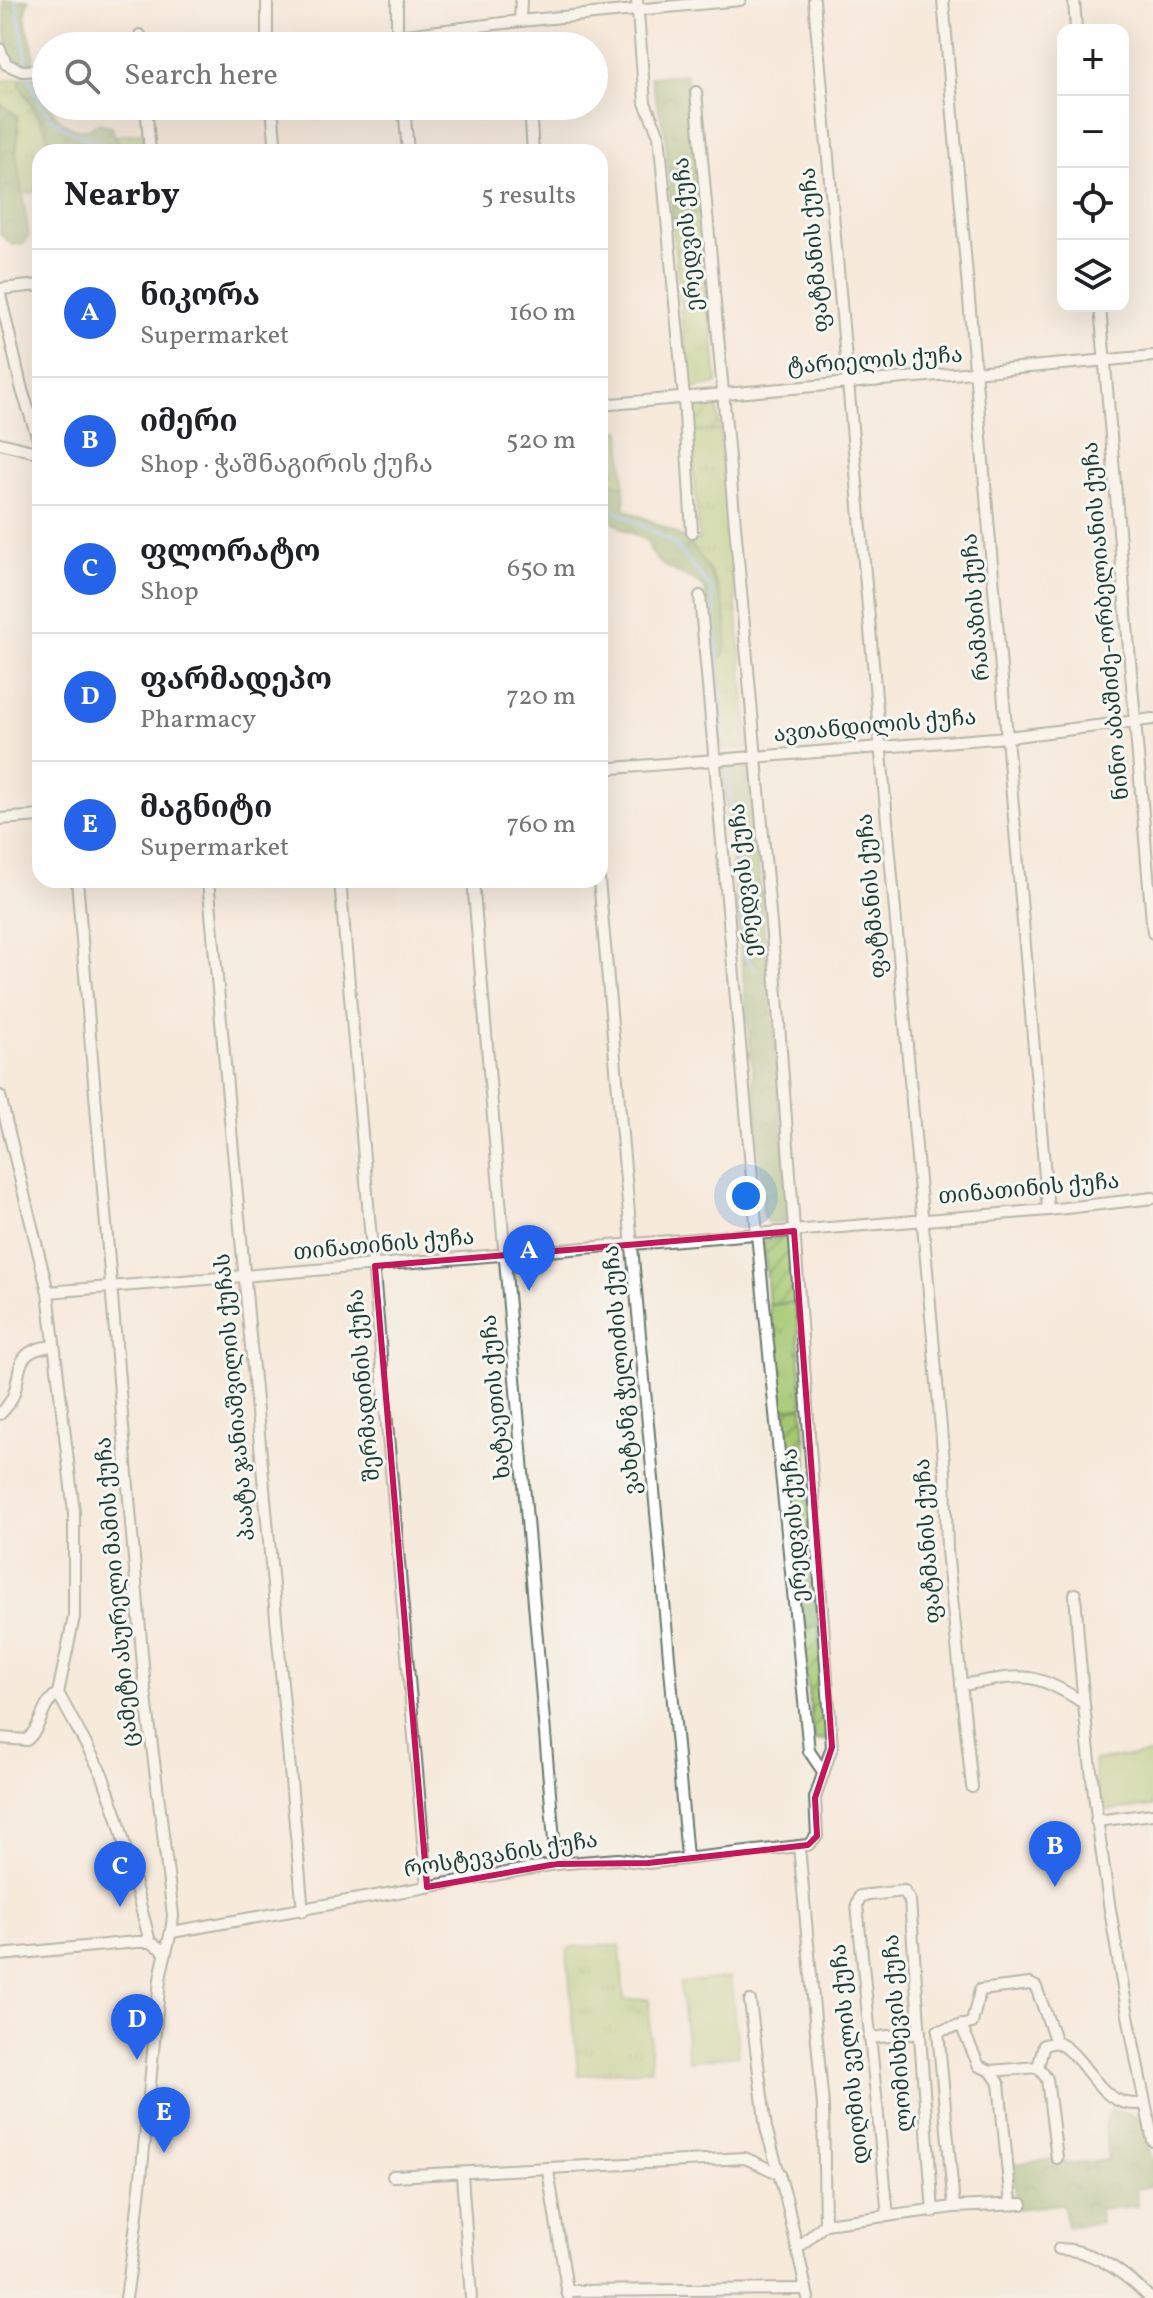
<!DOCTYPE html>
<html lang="en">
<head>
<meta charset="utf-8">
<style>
  :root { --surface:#fff; --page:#f6f6f6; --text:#202124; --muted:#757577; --line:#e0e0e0; --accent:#2563eb }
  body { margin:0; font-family:Vollkorn,"Noto Serif Georgian",serif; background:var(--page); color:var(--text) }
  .controls { position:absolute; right:24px; top:24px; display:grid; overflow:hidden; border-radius:16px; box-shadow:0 8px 32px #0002 }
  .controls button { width:72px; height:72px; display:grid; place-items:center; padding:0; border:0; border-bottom:2px solid var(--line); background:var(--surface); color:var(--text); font:40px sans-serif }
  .you { position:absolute; left:746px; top:1196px; width:28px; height:28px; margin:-20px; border:6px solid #fff; border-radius:50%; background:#1a73e8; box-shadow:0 0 0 12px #1a73e833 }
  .badge { display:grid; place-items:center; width:52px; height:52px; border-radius:50%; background:var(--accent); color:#fff; font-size:26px; font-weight:700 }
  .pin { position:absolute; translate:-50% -66px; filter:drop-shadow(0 2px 4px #0008) }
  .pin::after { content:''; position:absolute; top:42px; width:28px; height:24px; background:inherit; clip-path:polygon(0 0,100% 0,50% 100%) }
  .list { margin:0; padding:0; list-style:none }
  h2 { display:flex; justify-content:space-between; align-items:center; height:104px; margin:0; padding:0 32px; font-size:34px }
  h2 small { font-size:26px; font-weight:400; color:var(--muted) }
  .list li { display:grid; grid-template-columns:52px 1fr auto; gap:24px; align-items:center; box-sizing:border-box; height:128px; padding:0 32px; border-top:2px solid var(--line) }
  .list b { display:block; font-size:30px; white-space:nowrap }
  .list p { margin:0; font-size:26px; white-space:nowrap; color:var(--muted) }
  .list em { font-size:26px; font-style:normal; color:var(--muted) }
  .icon { flex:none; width:44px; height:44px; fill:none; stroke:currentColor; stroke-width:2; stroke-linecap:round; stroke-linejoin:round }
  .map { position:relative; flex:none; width:1153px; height:2298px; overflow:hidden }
  .search { position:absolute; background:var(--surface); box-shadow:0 8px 32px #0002; left:32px; top:32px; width:576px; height:88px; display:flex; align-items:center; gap:20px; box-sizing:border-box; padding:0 28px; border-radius:44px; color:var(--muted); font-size:30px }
  .panel { position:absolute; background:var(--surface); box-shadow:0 8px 32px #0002; left:32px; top:144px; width:576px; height:744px; border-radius:24px }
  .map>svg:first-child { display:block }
  .grass { fill:url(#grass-tufts); stroke:#628252; stroke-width:2 }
  .forest { fill:url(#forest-crowns); stroke:#51744b; stroke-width:2 }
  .park { fill:#a4c770; stroke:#628252; stroke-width:2 }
  .garden { fill:url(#garden-furrows); stroke:#628252; stroke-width:2 }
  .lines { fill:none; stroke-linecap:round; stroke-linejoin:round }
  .stream { stroke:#86b8f3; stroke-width:3 }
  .minor-casing { stroke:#6a7a6e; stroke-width:14 }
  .minor { stroke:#fff; stroke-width:10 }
  .marked { fill:none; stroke:#c2185b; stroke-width:6; stroke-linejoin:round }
  .labels { text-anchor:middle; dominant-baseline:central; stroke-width:6; stroke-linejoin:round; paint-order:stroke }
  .street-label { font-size:22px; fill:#1f3d34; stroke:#f6f6f2 }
</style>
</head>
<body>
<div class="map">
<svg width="1153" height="2298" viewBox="0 0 1153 2298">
  <defs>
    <pattern id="grass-tufts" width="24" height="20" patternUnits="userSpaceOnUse" patternTransform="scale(2)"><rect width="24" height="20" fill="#a4c770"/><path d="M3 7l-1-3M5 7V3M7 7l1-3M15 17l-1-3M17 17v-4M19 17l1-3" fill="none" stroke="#85a35d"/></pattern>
    <pattern id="forest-crowns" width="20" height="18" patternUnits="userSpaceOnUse" patternTransform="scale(2)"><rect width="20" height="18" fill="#83ac62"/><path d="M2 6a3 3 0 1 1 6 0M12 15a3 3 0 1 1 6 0" fill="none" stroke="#6b8d52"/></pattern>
    <pattern id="garden-furrows" width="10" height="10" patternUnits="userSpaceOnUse" patternTransform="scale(2)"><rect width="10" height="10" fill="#a4c770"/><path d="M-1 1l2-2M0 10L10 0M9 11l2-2" fill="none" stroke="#85a35d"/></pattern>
  </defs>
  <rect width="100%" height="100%" fill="#f6f6f2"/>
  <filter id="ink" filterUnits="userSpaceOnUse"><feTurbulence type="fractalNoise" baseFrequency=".0125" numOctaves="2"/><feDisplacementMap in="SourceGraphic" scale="16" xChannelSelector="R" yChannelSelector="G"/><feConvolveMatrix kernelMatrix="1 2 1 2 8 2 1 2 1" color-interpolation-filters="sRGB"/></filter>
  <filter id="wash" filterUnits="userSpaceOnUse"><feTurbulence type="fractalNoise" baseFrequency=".006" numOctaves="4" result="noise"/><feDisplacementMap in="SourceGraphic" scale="32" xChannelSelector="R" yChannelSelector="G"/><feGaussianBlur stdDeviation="1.8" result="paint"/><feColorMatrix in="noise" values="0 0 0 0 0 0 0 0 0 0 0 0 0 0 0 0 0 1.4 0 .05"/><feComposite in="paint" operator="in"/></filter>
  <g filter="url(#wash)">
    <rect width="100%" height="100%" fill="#f5eadb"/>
    <g class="grass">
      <path d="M20 78 21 86C29 100 51 146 61 152H40V191L21 194 16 155 19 129 0 104V81Z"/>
      <path d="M144 133 145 152H126L115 136Z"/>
      <path d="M703 213 717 384 692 389 688 386 672 219Z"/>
      <path d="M621 430 624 486 600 480V433Z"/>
      <path d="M720 430 749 747 721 749 713 654 721 658C734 637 723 591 710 571 703 561 694 551 687 541L699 540 691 431Z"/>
      <path d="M796 1302 803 1407 782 1409 769 1305Z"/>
      <path d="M620 1945 624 2000 649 1999 651 2069 578 2075 567 1951 571 1947Z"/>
    </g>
    <g class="forest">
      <path d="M3 0H29C17 20 38 42 33 64L20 65 8 53Z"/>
      <path d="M686 74 703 213 672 219 665 134 650 77Z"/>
      <path d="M37 76C44 102 66 146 99 123L112 126 116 142 126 152H61L46 136 47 128 20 86V78Z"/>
      <path d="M0 104 18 116 16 155 29 235 23 243 13 245 0 234Z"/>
      <path d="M600 480 624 486 625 509C644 519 670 527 686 540 711 562 740 628 721 658L713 654 705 588C681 569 654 572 647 540L624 530 600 511Z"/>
      <path d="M749 764 789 1201 787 1221 769 1224 763 1217 757 1115 722 765Z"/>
      <path d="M813 1556 819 1626 801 1628 795 1557Z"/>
      <path d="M1111 2109 1142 2117 1153 2165V2186L1136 2189 1138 2206 1099 2209 1101 2223 1067 2227 1063 2204 1017 2209 1013 2164 1062 2158 1064 2164 1108 2160 1105 2125Z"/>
    </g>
    <g class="park">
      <path d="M1153 1754V1806L1099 1811 1094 1760Z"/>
      <path d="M730 1977 739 2055 689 2061 680 1983Z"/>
    </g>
    <g class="garden">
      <path d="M716 399 720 430 691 431 689 401Z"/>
      <path d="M789 1236 796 1302 769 1305 764 1241Z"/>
      <path d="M803 1407 813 1556 795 1557 782 1409Z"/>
      <path d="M819 1626 827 1740 814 1741 801 1628Z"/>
    </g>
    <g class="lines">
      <g class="stream">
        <path d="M16 0 28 67"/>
        <path d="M29 75C42 124 63 127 105 146L107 152"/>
        <path d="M600 502 674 543 712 590 726 750"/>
        <path d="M728 767 745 956 755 970"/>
      </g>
    </g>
  </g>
  <g filter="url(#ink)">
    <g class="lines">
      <defs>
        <g id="minor">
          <path d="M397 0V46"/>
          <path d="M637 0 645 103 659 135 684 398 692 532"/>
          <path d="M814 0 945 1473 947 1551 972 1787"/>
          <path d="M943 0 1048 1210"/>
          <path d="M1074 0 1076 30"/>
          <path d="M520 21 521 0"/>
          <path d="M140 35 141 46"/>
          <path d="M267 46V0"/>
          <path d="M316 46 520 21 740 0"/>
          <path d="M0 49 6 64"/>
          <path d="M6 64 22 71 46 70"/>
          <path d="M146 106 150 152"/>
          <path d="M272 106 276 152"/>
          <path d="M404 106 408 152"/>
          <path d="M530 108 533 152"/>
          <path d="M0 289 40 285"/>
          <path d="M0 294 22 390 40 445"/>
          <path d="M1100 306 1153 933"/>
          <path d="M600 405 1153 356"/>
          <path d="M0 443 40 453"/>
          <path d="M700 596 757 1234 809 1751 824 1773"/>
          <path d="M600 769 1008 737 1153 719"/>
          <path d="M0 819 40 816"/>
          <path d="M77 880 145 1689 173 1915C172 1938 163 1957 160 1980 149 2086 142 2192 126 2298"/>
          <path d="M208 880 303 1911"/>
          <path d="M340 880 427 1887"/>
          <path d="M473 880 556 1864"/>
          <path d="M599 880 687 1857"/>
          <path d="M0 1096 48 1292 74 1512V1617L58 1693 102 1774 117 1816 150 1942"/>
          <path d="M48 1292 1048 1210 1153 1198"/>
          <path d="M0 1414C32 1385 1 1351 53 1346"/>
          <path d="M1075 1594C1087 1779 1114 1960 1153 2141"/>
          <path d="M961 1685C1019 1676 1030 1668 1082 1702"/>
          <path d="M0 1738 27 1740C43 1726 40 1706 58 1693"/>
          <path d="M1096 1821 1153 1814"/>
          <path d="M799 1846 823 2106 825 2224"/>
          <path d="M172 1932 556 1864 618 1859 648 1863 808 1845 817 1836 815 1798 832 1747 775 969 696 92"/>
          <path d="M0 1955 136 1942H150L166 1952"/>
          <path d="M750 2001 766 2128 786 2198 808 2298"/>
          <path d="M961 2025 979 2066 991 2071 999 2083 1011 2203"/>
          <path d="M938 2031 972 2023 980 1990 1030 1984 1036 1987 1056 2042"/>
          <path d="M938 2031 954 2207"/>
          <path d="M869 2038 920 2033"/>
          <path d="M1056 2042C1089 2055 1097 2112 1145 2103"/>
          <path d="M1038 2067 1047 2079 1057 2158"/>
          <path d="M1038 2067 1044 2045 1056 2042"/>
          <path d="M991 2071 1038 2067"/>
          <path d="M548 2171 568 2295"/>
          <path d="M462 2175 471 2298"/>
          <path d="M393 2176 745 2158 780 2174"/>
          <path d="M888 2216 857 1905 860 1896 904 1891 910 1901 933 2212"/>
          <path d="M798 2248 825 2224 954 2207 1022 2204"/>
          <path d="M1059 2249C1093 2249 1126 2274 1150 2298"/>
          <path d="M567 2291 806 2289"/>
        </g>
      </defs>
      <use href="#minor" class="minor-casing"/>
      <use href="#minor" class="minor"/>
    </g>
  </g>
  <path d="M0 0H1153V2298H0ZM794 1231 832 1747 815 1798 817 1836 808 1845 648 1863 556 1864 427 1887 375 1266Z" fill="#f5eadb" fill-opacity=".55" fill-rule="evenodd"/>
  <path class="marked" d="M794 1231 832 1747 815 1798 817 1836 808 1845 648 1863 556 1864 427 1887 375 1266Z"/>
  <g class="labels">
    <g class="street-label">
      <text transform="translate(689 234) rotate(-95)">ერედვის ქუჩა</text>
      <text transform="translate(816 250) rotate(-95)">ფატმანის ქუჩა</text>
      <text transform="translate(875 362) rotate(-4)">ტარიელის ქუჩა</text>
      <text transform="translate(977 607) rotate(-95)">რამაზის ქუჩა</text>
      <text transform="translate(1107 621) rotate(-95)">ნინო აბაშიძე-ორბელიანის ქუჩა</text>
      <text transform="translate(875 727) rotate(-5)">ავთანდილის ქუჩა</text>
      <text transform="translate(746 880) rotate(-96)">ერედვის ქუჩა</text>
      <text transform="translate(873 896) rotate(-95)">ფატმანის ქუჩა</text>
      <text transform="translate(1029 1190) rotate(-5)">თინათინის ქუჩა</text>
      <text transform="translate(384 1246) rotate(-5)">თინათინის ქუჩა</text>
      <text transform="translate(623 1370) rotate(-95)">ვახტანგ ჭელიძის ქუჩა</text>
      <text transform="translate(365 1385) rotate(-95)">შერმადინის ქუჩა</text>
      <text transform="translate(236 1397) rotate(-95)">პაატა ჯანიაშვილის ქუჩას</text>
      <text transform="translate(497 1397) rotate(-95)">ხატაეთის ქუჩა</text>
      <text transform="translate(796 1525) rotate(-94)">ერედვის ქუჩა</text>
      <text transform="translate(929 1541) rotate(-94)">ფატმანის ქუჩა</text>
      <text transform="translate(118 1592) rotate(-95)">ცამეტი ასურელი მამის ქუჩა</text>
      <text transform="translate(501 1856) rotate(-9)">როსტევანის ქუჩა</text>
      <text transform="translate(899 2033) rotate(-94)">ლომისხევის ქუჩა</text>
      <text transform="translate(851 2054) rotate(-96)">დიღმის ველის ქუჩა</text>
    </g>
  </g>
</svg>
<div class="controls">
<button>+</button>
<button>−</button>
<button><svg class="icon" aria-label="locate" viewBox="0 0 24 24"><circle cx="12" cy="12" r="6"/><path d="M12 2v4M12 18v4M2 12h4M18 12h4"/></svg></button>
<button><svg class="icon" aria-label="layers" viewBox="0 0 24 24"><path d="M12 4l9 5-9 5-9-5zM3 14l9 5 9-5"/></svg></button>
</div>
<div class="you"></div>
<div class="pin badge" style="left:529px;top:1291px">A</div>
<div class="pin badge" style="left:1055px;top:1887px">B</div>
<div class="pin badge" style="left:120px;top:1907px">C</div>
<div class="pin badge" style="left:137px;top:2060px">D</div>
<div class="pin badge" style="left:164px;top:2153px">E</div>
<div class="search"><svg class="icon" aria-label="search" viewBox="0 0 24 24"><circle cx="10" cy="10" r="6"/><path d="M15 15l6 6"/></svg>Search here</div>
<section class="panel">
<h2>Nearby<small>5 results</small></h2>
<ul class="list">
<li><span class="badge">A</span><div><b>ნიკორა</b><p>Supermarket</p></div><em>160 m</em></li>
<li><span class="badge">B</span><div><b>იმერი</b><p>Shop · ჭაშნაგირის ქუჩა</p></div><em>520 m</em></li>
<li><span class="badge">C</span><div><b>ფლორატო</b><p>Shop</p></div><em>650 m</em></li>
<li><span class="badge">D</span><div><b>ფარმადეპო</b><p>Pharmacy</p></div><em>720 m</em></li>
<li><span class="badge">E</span><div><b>მაგნიტი</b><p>Supermarket</p></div><em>760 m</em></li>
</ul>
</section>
</div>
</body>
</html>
